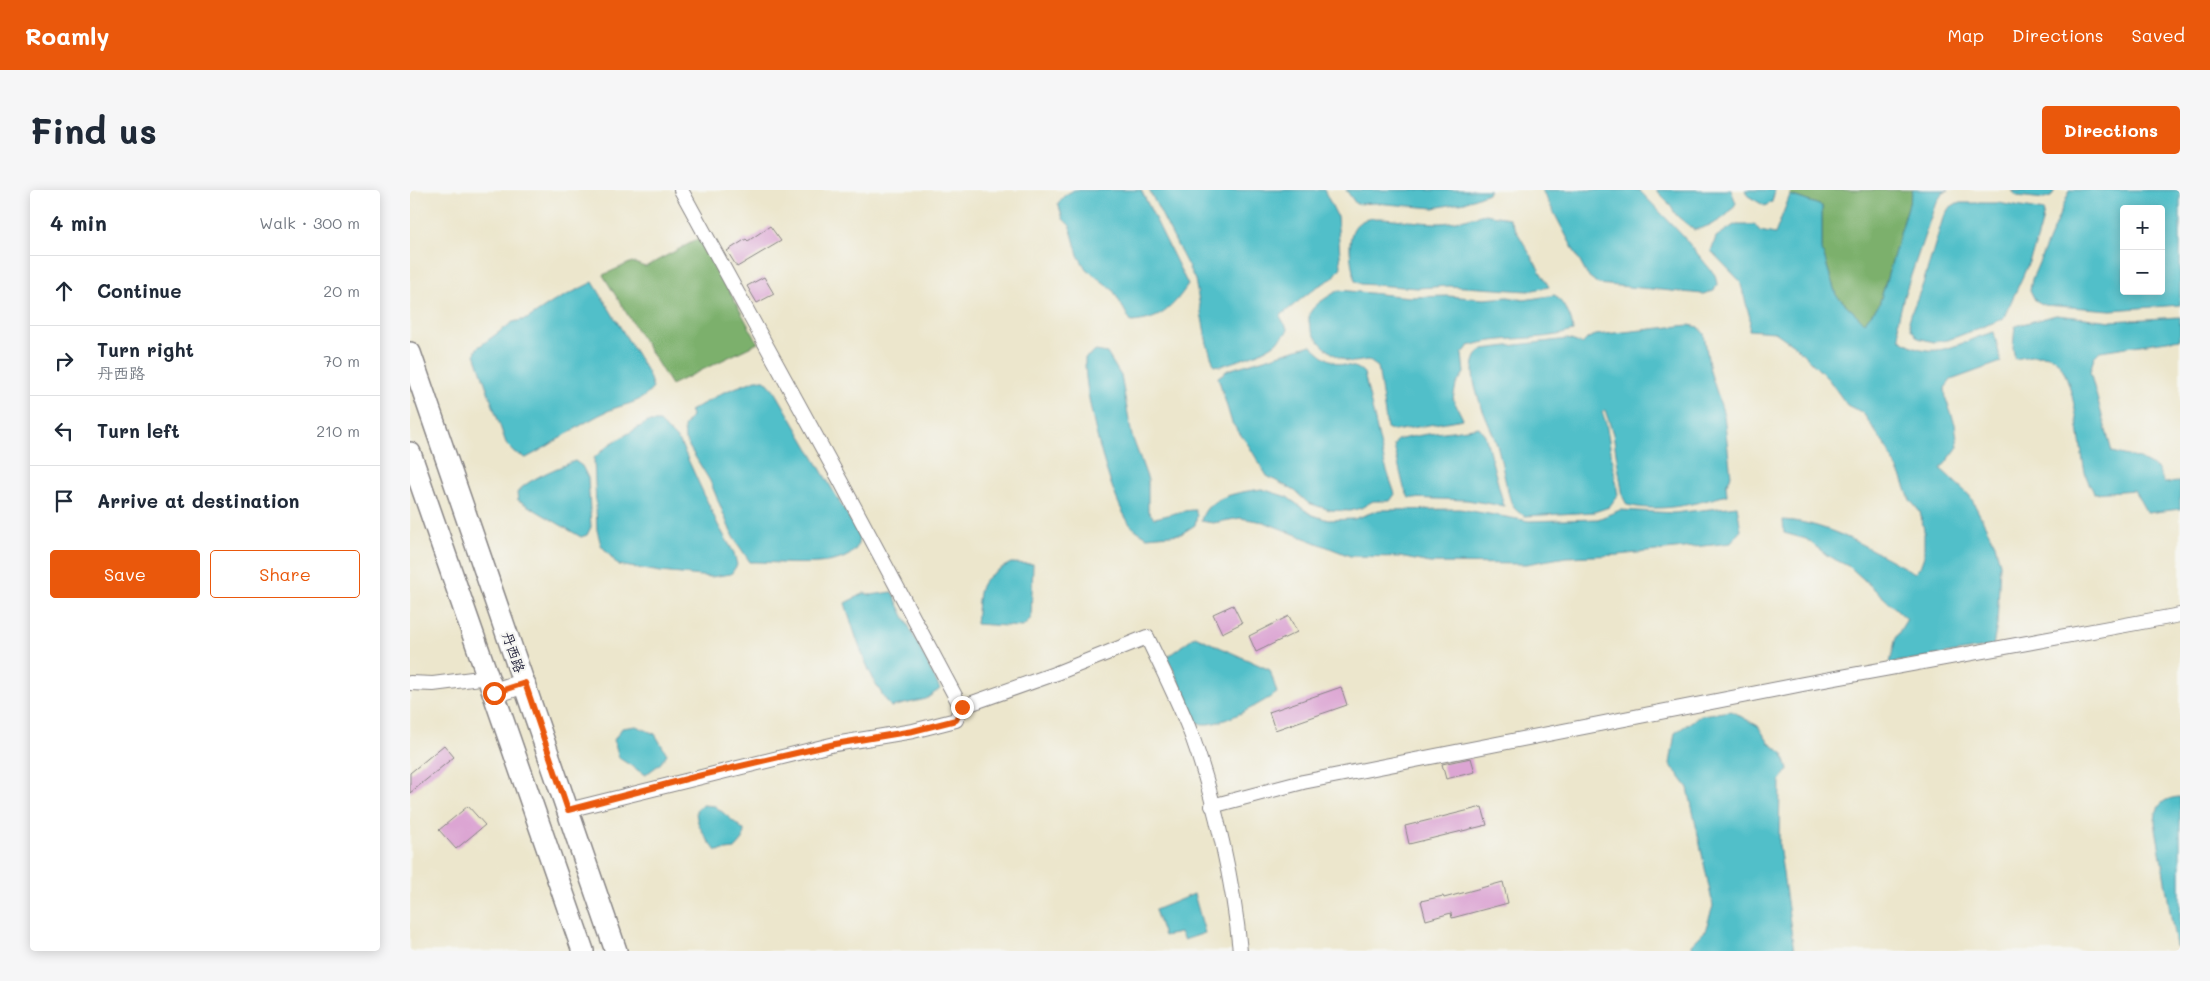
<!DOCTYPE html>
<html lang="en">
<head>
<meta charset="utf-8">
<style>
  :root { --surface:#fff; --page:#f6f6f7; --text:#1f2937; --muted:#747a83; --line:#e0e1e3; --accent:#ea580c }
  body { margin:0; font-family:Mali,"LXGW WenKai TC",sans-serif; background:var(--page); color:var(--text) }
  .controls { position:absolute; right:15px; top:15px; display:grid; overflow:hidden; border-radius:5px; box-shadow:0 2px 12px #0003 }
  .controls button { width:45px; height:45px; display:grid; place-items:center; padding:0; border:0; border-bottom:1px solid var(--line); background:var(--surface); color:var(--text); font:25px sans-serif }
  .stop { position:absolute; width:15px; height:15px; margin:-11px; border:4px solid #ea580c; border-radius:50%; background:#fff }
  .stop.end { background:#ea580c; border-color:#fff; box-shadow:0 1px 5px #0008 }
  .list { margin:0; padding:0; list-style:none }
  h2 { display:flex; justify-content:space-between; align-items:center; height:65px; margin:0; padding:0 20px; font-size:21px }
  h2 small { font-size:16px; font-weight:400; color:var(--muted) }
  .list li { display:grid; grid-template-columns:32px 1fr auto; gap:15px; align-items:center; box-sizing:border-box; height:70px; padding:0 20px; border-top:1px solid var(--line) }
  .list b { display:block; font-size:19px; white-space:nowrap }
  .list p { margin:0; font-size:16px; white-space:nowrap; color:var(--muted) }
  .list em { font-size:16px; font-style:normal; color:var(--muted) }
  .actions { display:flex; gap:10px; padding:15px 20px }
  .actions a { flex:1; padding:11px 0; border:1px solid var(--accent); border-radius:5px; text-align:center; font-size:18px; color:var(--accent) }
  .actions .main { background:var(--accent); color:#fff }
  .icon { flex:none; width:28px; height:28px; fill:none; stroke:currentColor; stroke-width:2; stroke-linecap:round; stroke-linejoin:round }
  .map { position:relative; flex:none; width:1770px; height:761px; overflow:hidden; border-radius:5px }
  header { display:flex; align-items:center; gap:30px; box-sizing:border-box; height:70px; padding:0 25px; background:var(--accent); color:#fff }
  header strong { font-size:24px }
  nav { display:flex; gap:28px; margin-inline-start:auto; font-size:18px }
  .intro { display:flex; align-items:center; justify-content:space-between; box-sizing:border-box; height:120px; padding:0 30px }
  h1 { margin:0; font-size:35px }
  .button { padding:12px 22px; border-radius:5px; background:var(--accent); color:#fff; font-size:18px; font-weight:700 }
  main { display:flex; gap:30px; padding:0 30px }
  aside { flex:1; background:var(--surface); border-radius:5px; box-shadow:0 2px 12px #0003 }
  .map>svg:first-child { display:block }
  .forest { fill:#7bb06c; stroke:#4e6954 }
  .water { fill:#51bfc9; stroke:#3a7082; fill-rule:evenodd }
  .building { fill:#dca5d3 }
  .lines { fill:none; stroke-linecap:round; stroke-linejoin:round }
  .minor-casing { stroke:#878484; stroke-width:16 }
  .secondary-casing { stroke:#878484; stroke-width:22 }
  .primary-casing { stroke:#878484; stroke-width:24 }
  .minor { stroke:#fff; stroke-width:14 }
  .secondary { stroke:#fff; stroke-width:20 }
  .primary { stroke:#fff; stroke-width:21 }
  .route { stroke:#ea580c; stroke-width:6 }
  .labels { text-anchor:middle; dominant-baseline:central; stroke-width:4.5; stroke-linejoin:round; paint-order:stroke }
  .street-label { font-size:14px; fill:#22223b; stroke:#f6f6f2 }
</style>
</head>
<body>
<header>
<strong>Roamly</strong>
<nav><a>Map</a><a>Directions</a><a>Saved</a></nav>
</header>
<div class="intro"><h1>Find us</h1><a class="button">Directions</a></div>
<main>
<aside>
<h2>4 min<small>Walk · 300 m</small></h2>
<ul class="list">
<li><svg class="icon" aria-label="ahead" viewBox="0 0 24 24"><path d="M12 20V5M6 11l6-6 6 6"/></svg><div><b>Continue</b></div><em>20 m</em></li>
<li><svg class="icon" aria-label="right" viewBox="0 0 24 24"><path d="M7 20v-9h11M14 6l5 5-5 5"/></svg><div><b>Turn right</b><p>丹西路</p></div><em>70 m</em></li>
<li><svg class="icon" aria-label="left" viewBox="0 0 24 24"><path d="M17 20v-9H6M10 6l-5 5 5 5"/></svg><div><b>Turn left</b></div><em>210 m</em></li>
<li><svg class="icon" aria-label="arrive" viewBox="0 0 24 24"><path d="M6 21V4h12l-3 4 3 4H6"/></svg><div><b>Arrive at destination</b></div></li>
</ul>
<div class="actions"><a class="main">Save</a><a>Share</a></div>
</aside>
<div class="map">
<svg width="1770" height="761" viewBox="0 0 1770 761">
  <rect width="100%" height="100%" fill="#f6f6f2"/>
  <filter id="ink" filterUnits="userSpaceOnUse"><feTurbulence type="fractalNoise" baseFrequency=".02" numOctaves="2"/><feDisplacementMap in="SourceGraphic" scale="10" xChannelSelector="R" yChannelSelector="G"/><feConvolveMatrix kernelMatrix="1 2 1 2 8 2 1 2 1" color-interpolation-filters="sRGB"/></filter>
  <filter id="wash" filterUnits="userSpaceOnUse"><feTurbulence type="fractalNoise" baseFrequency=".0096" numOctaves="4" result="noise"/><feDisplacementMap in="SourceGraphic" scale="20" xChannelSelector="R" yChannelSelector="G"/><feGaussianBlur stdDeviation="1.12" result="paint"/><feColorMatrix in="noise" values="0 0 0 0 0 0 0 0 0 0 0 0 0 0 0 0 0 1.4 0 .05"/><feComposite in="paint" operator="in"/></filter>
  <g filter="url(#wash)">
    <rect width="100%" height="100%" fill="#ece6cc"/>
    <g class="forest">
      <path d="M1381 0H1503L1469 115 1454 132 1426 105 1412 60V16L1380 5Z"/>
      <path d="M290 48 348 153 261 195 193 85 222 72 235 77Z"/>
    </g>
    <g class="water">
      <path d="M664 0H731L778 95C761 119 751 130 721 132L703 100 676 79 668 65 660 36 653 29 648 13 655 5Z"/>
      <path d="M739 0H914L927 26 931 77 923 88 905 98 870 126 878 140C865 161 834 168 811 176L804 175 797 154 785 90Z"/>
      <path d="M936 0H1080L1078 3 1055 12 1024 18 965 13 946 14Z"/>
      <path d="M1132 0H1229L1272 45 1305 85 1307 94 1304 101 1293 104 1188 94 1177 85Z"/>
      <path d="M1246 0H1321L1326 13C1318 29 1301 36 1284 40L1267 26 1257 11Z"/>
      <path d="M1335 0H1365L1362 12 1355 16 1338 6Z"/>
      <path d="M1503 0H1539L1533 2 1525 15 1494 106 1488 131 1490 149C1525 174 1549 151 1584 142L1591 172 1541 190 1535 198 1536 209 1545 234 1548 257 1531 279 1560 306 1585 354 1590 374 1587 435 1583 456 1480 473 1486 447 1497 429 1440 377 1418 366 1396 349 1374 343 1373 330C1422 333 1462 361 1505 383L1510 377 1514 366V340L1510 322 1500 310 1492 288 1478 260 1453 223 1437 215 1419 190 1385 156 1365 142 1339 140 1340 128 1330 91 1301 61 1306 47 1324 35H1345L1350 41 1365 44 1380 5 1412 16V60L1426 105 1454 132 1469 115Z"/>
      <path d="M1645 0 1641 7 1634 9 1607 6 1602 1Z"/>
      <path d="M1660 0H1770V115L1701 120 1634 115 1625 110 1620 100 1622 89ZM1714 19H1751V101H1714Z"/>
      <path d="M1547 13H1588L1634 21C1628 59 1609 94 1593 129L1538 150 1524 152 1508 148 1501 139 1499 131 1502 121 1513 94 1533 28 1539 18Z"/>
      <path d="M1075 24 1099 28 1139 97 1118 101 1039 96 1007 98 951 94 945 91C924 3 973 33 1029 33 1044 33 1061 27 1075 24Z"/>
      <path d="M183 92 238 183 243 198C230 214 217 213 200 220 170 233 144 254 116 268L104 262 96 253 65 164 67 158 103 132 117 129 143 112Z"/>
      <path d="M929 100 1000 107 1038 106 1074 109 1098 107 1114 110 1145 105C1155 116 1162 126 1163 141 1130 152 1093 145 1059 156L1052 164 1054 183 1046 195 1043 209 1053 229 984 241 977 238 968 177 958 170C954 170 948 172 943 172 925 171 890 141 901 121 906 113 921 105 929 100Z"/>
      <path d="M1646 125 1702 131 1770 127V149L1690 161 1684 167 1680 182 1702 262 1730 269 1747 278 1754 293 1770 292V319L1737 323 1724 300 1684 303C1682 298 1678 292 1676 286 1669 261 1666 181 1643 168 1632 162 1617 167 1605 169L1603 158 1605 136Z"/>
      <path d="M1279 135 1289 137 1294 144 1300 181 1314 225 1321 286 1316 295 1317 305C1284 314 1251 323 1217 315L1213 307 1203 244 1195 220 1192 222 1196 233 1208 305 1199 317 1184 322 1115 326C1112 324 1107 322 1105 319 1097 311 1092 267 1086 252 1079 231 1047 176 1073 159L1158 149 1172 154 1178 148 1186 145Z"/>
      <path d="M901 155C908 162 915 168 924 172 934 177 946 174 954 183L975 275 985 304 980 311H963L951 318 940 321 920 320 898 313 885 301 857 286 839 256 822 233 808 187 818 180Z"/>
      <path d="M686 161 697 163 711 186 722 246 738 290V321L744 328C758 326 771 320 785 320L787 325 785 335 771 344 737 347C731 343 723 339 719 333 698 302 674 206 675 168Z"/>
      <path d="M346 190H355L365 201 449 345C449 349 448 354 447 357 433 382 365 371 340 372L323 347 300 291 275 250 274 237 282 225 280 221 314 202Z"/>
      <path d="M238 232H250L270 252 308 335 324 363 327 375 321 384 301 387 251 382 208 375 191 355 187 340 184 268 200 254Z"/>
      <path d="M1069 237 1075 245 1094 316 1057 310 999 308 994 298 984 256 987 250C1014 243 1042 242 1069 237Z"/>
      <path d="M165 271 172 276 178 288 181 337 177 345 171 347 108 310 107 303C114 291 151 276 165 271Z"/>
      <path d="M852 299 877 307 902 325 918 330 944 329 969 320 1050 319 1119 331 1188 329 1210 320 1264 323 1327 316 1331 340 1321 353 1208 365 1156 367 1116 374 1020 373 990 367 940 366 854 332 830 328 803 333 791 331C796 306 830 302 852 299Z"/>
      <path d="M601 373 623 374 621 428 613 437 566 434C570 395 564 392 601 373Z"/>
      <path d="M482 402 530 499 516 509 481 517C458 488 446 448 435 413L454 403 461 405Z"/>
      <path d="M785 446 860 480 867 503C853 512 800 544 785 531 776 523 776 509 772 499 768 488 762 478 757 467Z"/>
      <path d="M1321 521 1348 536 1359 553 1373 563 1378 580 1370 591 1369 655 1384 761H1282L1281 755 1295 741 1303 716 1278 598 1260 574 1265 543 1291 525Z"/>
      <path d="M226 536 245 544 257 564 250 574 235 585 209 568 204 550 212 538Z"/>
      <path d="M1770 607V760L1766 756 1745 632C1746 615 1753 608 1770 607Z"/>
      <path d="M293 615 305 616 334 640 333 650 325 659 306 661C297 649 286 637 286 620Z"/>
      <path d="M784 704 795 743 774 750 770 743 754 746 745 720Z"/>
    </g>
    <g id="blocks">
      <g class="building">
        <path d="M360 36 371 51 327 77 317 61 336 49 338 51Z"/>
        <path d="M354 87 364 104 347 113 337 96Z"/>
        <path d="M823 415 832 433 812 443 803 424Z"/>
        <path d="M879 426 887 442 846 462 839 446Z"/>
        <path d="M931 497 937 515 865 540 859 522Z"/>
        <path d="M34 555 44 567 0 603V583Z"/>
        <path d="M1061 568 1065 582 1036 589 1032 574Z"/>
        <path d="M58 616 75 635 46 659 29 640Z"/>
        <path d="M1072 617 1077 635 999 654 995 636Z"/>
        <path d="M1093 692 1098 713 1042 728 1041 723 1016 730 1011 711 1033 706 1034 708Z"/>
      </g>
    </g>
  </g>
  <g filter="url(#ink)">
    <use href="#blocks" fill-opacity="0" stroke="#878484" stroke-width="1"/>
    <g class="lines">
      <defs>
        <g id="minor">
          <path d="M271 0 431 292 551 517"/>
          <path d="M0 493 23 494 78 487"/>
          <path d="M802 616 893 592 1393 494 1770 425"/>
          <path d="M158 620 425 554 503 541 546 530 551 517 647 483 737 447C753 481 770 514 783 549 805 611 824 695 830 761"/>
        </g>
        <path id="secondary" d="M84 503 115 493"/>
        <g id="primary">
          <path d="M0 163 206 761"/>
          <path d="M0 263 173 761"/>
        </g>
      </defs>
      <use href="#minor" class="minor-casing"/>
      <use href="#secondary" class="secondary-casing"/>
      <use href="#primary" class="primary-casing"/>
      <use href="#minor" class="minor"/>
      <use href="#secondary" class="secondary"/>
      <use href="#primary" class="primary"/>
    </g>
  </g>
  <g class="lines" filter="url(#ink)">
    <path class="route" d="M84 503 115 493 158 620 288 586 425 554 503 541 546 530 552 517"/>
  </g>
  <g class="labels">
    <g class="street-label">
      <text transform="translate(104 462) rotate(71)">丹西路</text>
    </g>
  </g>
</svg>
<div class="controls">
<button>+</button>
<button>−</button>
</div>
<div class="stop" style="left:84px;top:503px"></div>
<div class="stop end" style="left:552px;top:517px"></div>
</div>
</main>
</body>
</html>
